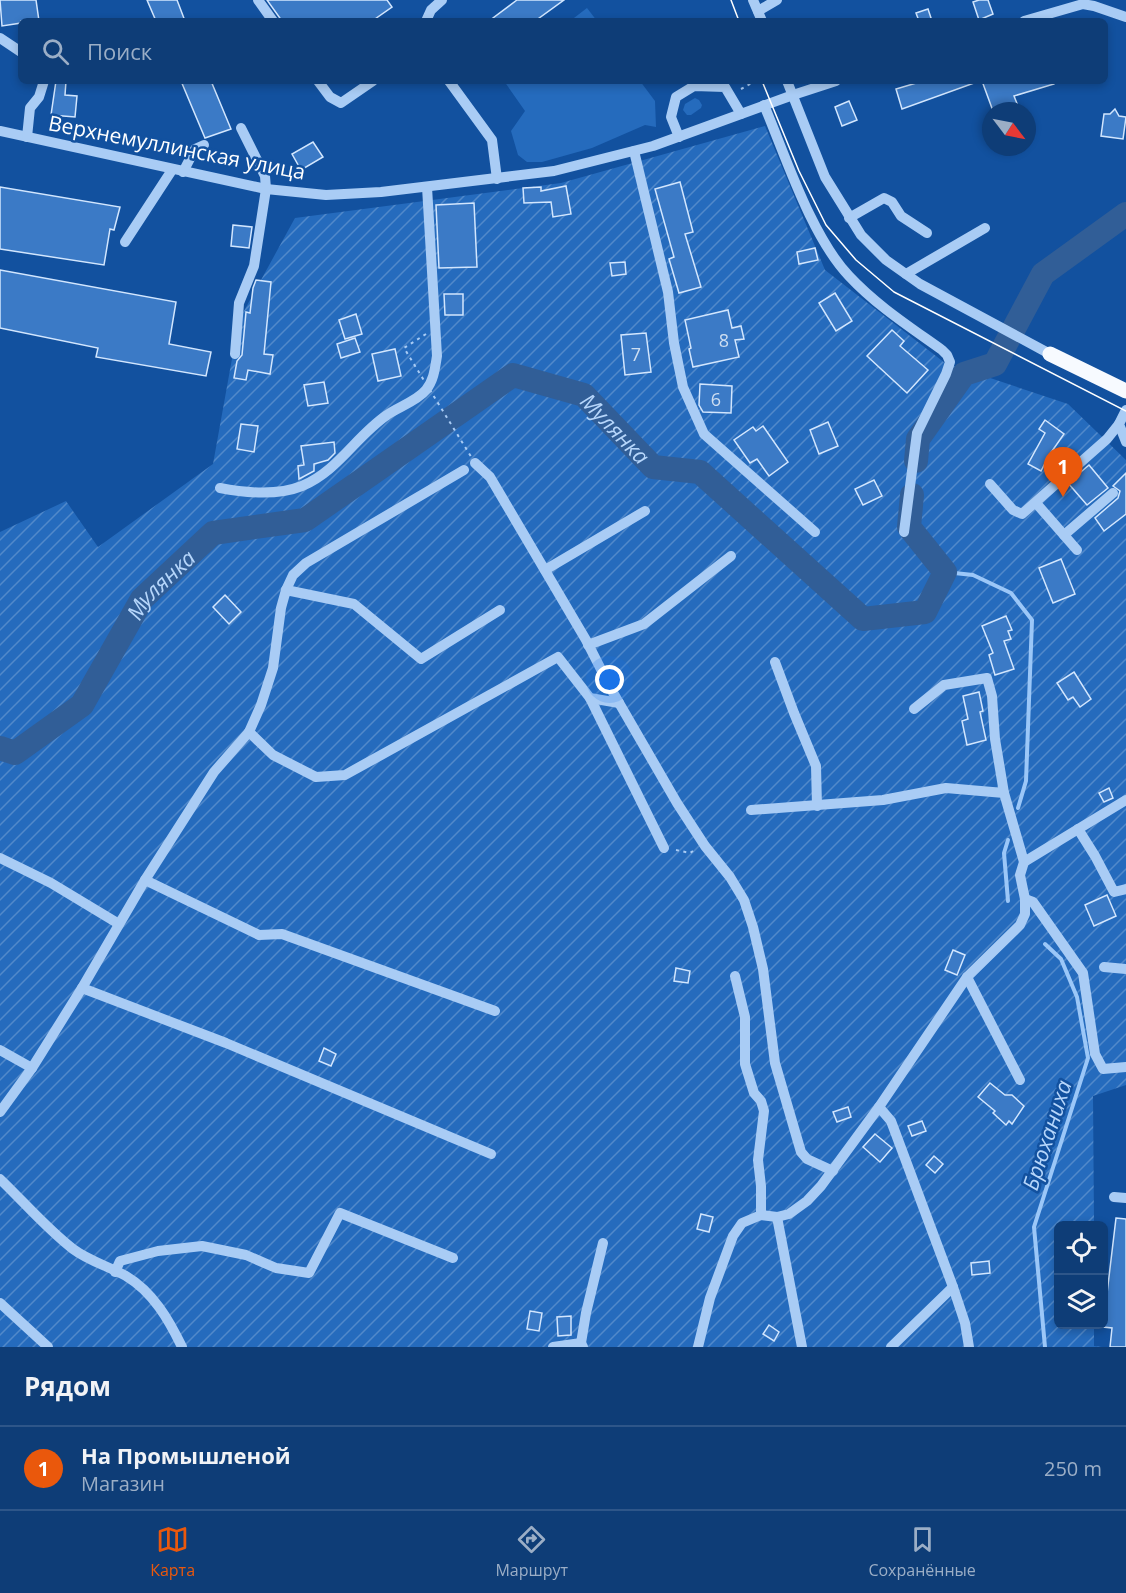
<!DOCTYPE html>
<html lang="ru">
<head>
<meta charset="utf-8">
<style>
  :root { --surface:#0e3d77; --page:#1c487f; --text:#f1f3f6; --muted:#9baec6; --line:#2e5689; --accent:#ea580c }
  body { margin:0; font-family:"Open Sans",sans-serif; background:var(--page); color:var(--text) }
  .controls { position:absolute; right:18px; bottom:18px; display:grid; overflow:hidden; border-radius:9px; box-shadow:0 3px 9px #0003 }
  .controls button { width:54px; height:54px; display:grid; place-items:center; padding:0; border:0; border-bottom:2px solid var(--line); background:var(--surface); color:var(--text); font:30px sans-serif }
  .compass { position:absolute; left:982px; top:102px; width:54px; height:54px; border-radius:50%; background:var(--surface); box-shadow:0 3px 9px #0003; rotate:122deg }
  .you { position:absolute; left:610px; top:680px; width:21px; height:21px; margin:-15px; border:4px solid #fff; border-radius:50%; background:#1a73e8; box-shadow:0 0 0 9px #1a73e833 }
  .badge { display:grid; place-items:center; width:39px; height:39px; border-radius:50%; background:var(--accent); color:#fff; font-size:20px; font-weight:700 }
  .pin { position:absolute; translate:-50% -50px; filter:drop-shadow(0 2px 3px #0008) }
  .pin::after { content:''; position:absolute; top:32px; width:21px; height:18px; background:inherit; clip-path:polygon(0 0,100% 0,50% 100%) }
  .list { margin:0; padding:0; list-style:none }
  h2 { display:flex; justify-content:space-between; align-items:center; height:78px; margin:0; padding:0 24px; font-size:26px }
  h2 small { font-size:20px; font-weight:400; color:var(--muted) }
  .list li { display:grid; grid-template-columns:39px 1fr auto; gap:18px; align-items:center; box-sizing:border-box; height:84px; padding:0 24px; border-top:2px solid var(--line) }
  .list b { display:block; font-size:22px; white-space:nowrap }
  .list p { margin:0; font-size:20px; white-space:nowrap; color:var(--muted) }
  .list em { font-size:20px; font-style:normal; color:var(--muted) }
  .icon { flex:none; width:33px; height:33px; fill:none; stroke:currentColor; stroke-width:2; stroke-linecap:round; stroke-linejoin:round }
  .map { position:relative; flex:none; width:1126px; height:1347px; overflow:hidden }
  .search { position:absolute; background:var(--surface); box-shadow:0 3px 9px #0003; left:18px; right:18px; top:18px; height:66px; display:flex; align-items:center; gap:15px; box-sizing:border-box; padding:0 21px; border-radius:9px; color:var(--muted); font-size:22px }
  .sheet { height:162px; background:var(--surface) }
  nav { display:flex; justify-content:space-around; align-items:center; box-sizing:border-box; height:84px; border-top:2px solid var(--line); background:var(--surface); font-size:16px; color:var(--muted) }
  nav a { display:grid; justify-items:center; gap:3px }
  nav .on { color:var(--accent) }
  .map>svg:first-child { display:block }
  .grass { fill:#256bbd }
  .garden { fill:url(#garden-furrows) }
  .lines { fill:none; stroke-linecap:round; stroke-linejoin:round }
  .stream { stroke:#9bc7f8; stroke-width:4 }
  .river { stroke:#315e97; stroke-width:24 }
  .building { fill:#3b7ac6; stroke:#d2e6fe; stroke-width:1.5 }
  .path { stroke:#a9ccf5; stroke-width:2; stroke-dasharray:3 4.5; stroke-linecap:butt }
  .minor { stroke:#a9ccf5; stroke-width:10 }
  .major { stroke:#f7faff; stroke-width:15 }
  .tram { stroke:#fff; stroke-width:1.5 }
  .path-bridge { stroke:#a9ccf5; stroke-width:2; stroke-dasharray:3 4.5; stroke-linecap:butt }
  .labels { text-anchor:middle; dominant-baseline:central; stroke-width:5; stroke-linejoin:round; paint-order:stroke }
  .number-label { font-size:18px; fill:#cedef1 }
  .street-label { font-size:21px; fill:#fff; stroke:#12519f }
  .water-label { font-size:22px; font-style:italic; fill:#b6d6fb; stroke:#12519f }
</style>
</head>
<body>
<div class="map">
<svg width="1126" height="1347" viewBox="0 0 1126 1347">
  <defs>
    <pattern id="garden-furrows" width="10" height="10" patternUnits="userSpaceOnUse" patternTransform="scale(1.5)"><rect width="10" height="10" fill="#256bbd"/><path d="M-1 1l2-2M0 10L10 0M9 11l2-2" fill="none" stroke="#5189ca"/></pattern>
  </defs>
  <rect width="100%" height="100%" fill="#12519f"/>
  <g class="grass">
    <path d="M587 8 597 21H570Z"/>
    <path d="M504 81H640L655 101 656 127 645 125 592 148 542 162H527L518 155 511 131 525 111Z"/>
    <path d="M695 98 699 100 702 105 701 108 691 115H687L683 110 685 104Z"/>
  </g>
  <path class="garden" d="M765 126 825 270 945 363 1068 404 1126 460V1085L1093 1096 1094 1225 1058 1226V1324L1094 1325V1346L1102 1347H0V532L66 501 98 547 213 464 239 320 295 218 561 183Z"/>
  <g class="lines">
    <g class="stream">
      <path d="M945 572 973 575 1011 593 1032 620 1026 781 1018 808"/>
      <path d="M1008 901 1004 853 1008 840"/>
      <path d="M1045 1347 1034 1227 1088 1058 1077 997 1061 959 1045 944"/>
    </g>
    <g class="river">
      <path d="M916 461 918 439 964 374 995 364 1043 274 1126 214"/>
      <path id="s1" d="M0 748 15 753 82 705 142 599 213 533 305 520 513 375 584 395 653 467 700 472 863 619 925 612 945 572 909 527 912 495"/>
    </g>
  </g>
  <g class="building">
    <path d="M0 0H36L39 21H21V23L2 26Z"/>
    <path d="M147 0H177L185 21H156Z"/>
    <path d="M267 0H387L392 7 372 21H282Z"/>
    <path d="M517 0H564L535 21H489Z"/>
    <path d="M979 0H988L993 14 979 20 973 2Z"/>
    <path d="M928 9 932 21H919L916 13Z"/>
    <path d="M56 81H66L65 95 77 96 75 117 51 115Z"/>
    <path d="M181 81H211L231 129 205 138Z"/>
    <path d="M923 81H977V82L902 109 896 89Z"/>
    <path d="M982 81H1054V84L1014 96 1020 111H993Z"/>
    <path d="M849 101 857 120 842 126 835 107Z"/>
    <path d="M1115 109 1119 116 1126 117 1123 139 1101 136 1104 114H1110Z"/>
    <path d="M313 142 323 157 301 170 292 154Z"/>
    <path d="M680 182 693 232 685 234 701 287 679 293 669 259 674 257 655 189Z"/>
    <path d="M566 186 571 214 553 217 551 202 524 203 523 188 541 187V191Z"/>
    <path d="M0 187 120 207 114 230 110 229 104 265 0 249Z"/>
    <path d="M474 203 477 267 439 268 436 205Z"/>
    <path d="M233 225 252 227 249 248 231 246Z"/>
    <path d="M815 248 818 260 799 264 797 252Z"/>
    <path d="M625 262 626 274 612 276 610 263Z"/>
    <path d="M0 270 176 302 169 344 211 352 206 376 96 357 98 348 0 328Z"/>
    <path d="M256 280 271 282 264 354 273 355 270 374 248 370 246 380 234 378 237 361 242 355 246 312 250 313 253 288Z"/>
    <path d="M835 293 852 321 836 331 819 303Z"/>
    <path d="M444 294H463V315H445Z"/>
    <path d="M728 310 732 328 741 326 744 339 735 340 739 357 693 367 689 349 691 348 685 320Z"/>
    <path d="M356 314 362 334 345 339 339 320Z"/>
    <path d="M892 330 904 341 900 346 928 370 907 393 867 356Z"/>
    <path d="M646 333 651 372 625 375 621 335Z"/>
    <path d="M355 338 360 352 341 358 337 344Z"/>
    <path d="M395 349 401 376 378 381 372 354Z"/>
    <path d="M324 382 328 403 308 406 304 385Z"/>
    <path d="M700 384 732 386 731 413 703 412 699 405Z"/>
    <path d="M1045 420 1064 434 1050 454 1041 471 1028 464 1045 433 1039 429Z"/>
    <path d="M828 422 838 446 819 454 810 430Z"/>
    <path d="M241 424 258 426 254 452 237 449Z"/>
    <path d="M763 426 788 462 769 476 757 459 750 463 734 440 753 427 756 431Z"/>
    <path d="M334 442 335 453 328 460 314 464V471L299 479 298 466 304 465 301 446Z"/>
    <path d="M1089 465 1108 488 1087 505 1068 483Z"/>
    <path d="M1126 473V514L1104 531 1095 518 1118 498 1120 491 1113 486Z"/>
    <path d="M874 480 882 496 863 505 855 489Z"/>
    <path d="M1061 559 1075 594 1053 603 1039 568Z"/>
    <path d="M225 595 241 612 229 624 213 607Z"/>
    <path d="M1006 616 1012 630 1008 631 1011 639 1004 641 1014 669 995 675 989 655 993 653 982 626Z"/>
    <path d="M1074 672 1091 699 1080 707 1073 697 1068 700 1057 683Z"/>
    <path d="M979 692 983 711 980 712 986 740 967 745 962 721 968 719 963 696Z"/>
    <path d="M1109 788 1113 798 1104 802 1099 793Z"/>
    <path d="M1107 895 1116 916 1094 926 1085 905Z"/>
    <path d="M953 950 965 955 957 975 945 970Z"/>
    <path d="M676 968 690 971 688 983 674 981Z"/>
    <path d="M324 1048 336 1054 331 1066 319 1061Z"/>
    <path d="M990 1083 1005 1095H1012L1024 1106 1012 1124 1009 1121 1006 1125 993 1113 995 1111 978 1097Z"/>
    <path d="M848 1107 851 1117 837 1122 833 1112Z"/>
    <path d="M922 1121 926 1131 912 1136 908 1126Z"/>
    <path d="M875 1134 892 1148 880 1162 863 1147Z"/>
    <path d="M934 1156 943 1164 935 1173 926 1165Z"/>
    <path d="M701 1214 713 1217 709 1232 697 1229Z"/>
    <path d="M1116 1218 1126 1219V1347H1110L1112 1328 1103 1327Z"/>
    <path d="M989 1261 990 1273 972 1275 971 1263Z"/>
    <path d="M530 1311 542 1313 539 1331 527 1329Z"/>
    <path d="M571 1316V1335L558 1336 557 1317Z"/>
    <path d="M769 1325 779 1332 774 1341 763 1334Z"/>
  </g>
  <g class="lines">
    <g class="path">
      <path d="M741 89 752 83V81"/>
      <path d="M676 850 690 853 693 851"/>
    </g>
    <g class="minor">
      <path d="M258 0 273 21"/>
      <path d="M753 0 762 21"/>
      <path d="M758 11 777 0"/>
      <path d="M426 21 431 10 442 0"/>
      <path d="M1024 21 1083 4 1094 6 1126 17"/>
      <path d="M0 38 21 52"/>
      <path d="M318 81 330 97 341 103 373 81"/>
      <path d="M449 81 492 140 497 179"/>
      <path d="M787 81 825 177 861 235 886 260 920 284 1050 354"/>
      <path d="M764 105C786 157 811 236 849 276 876 305 910 327 942 350L947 355 950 362 946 374 917 433 904 532"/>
      <path d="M0 131 266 189 326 195 381 192 554 171 653 146 793 95 836 81"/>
      <path d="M27 137 30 108 39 97 44 81"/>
      <path d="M679 137 671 117 676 97 694 86 725 87 741 114"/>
      <path d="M634 151 668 292 674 343 683 387 704 434 815 532"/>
      <path d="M183 172 195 149 204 145"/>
      <path d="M849 218 884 198 892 202 901 216 927 233"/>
      <path d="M125 242 172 170"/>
      <path d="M906 274 985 228"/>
      <path d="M235 354 239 303 254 266 266 189 265 176 241 128"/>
      <path d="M1126 410 1119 424 1126 442"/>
      <path d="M475 463 490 477 586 640 611 689 677 803 705 846 730 877 744 900 753 927 763 969 775 1063 801 1152 807 1159 833 1171"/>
      <path d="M990 484 1013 510 1022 514 1107 439 1119 424"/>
      <path d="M220 488C246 493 277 496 302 486 338 471 356 436 387 415 398 407 417 401 426 390 434 380 435 368 437 356L427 187"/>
      <path d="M1036 503 1077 550"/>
      <path d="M1064 535 1113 493"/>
      <path d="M545 570 645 511"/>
      <path d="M286 590 354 604 421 659 500 610"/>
      <path d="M588 645 644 624 731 556"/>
      <path d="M775 662 794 713 816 766 817 806"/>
      <path d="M590 698 664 848"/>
      <path d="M914 709 944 685 987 678 992 696 995 739 1004 793"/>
      <path d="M249 732 273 755 316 777 345 775 558 657 590 698 619 703"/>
      <path d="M1078 829 1095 856 1114 892 1126 889"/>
      <path d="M0 858 51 883 119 924"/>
      <path d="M1024 862 1126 800"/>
      <path d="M145 880 259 935 282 934 495 1011"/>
      <path d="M1025 899 1033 902 1083 973 1095 1054 1103 1069 1126 1067"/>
      <path d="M1104 967 1126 969"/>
      <path d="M735 976 745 1017V1064L754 1093 761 1101 764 1111 758 1160 761 1186V1215"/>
      <path d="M967 977 1020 1080"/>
      <path d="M82 988 226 1043 491 1154"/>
      <path d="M0 1050 32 1068"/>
      <path d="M879 1107 891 1121 953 1287 965 1323 969 1347"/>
      <path d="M0 1112 32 1068 82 988 145 880 214 772 249 732 261 705 273 668 281 608 286 590 293 575 306 563 464 470"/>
      <path d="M0 1179C23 1201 47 1229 73 1249 89 1261 108 1266 126 1276 153 1292 169 1320 182 1347"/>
      <path d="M1114 1197 1126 1198"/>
      <path d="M777 1217 802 1347"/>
      <path d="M115 1272 120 1261 158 1251 202 1246 246 1255 276 1268 309 1273 340 1213 453 1258"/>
      <path d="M0 1303 48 1347"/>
      <path d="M581 1343 586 1313 603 1243"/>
      <path d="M553 1347 581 1343 583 1347"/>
      <path d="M698 1347 710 1298 733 1236 742 1223 761 1215 777 1217 789 1214 807 1201 821 1186 879 1107 967 977 1020 925 1025 914V899L1020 875 1024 862 1004 793 946 788 883 800 751 810"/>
      <path d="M891 1347 953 1287"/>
    </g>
    <path class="major" d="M1050 354 1126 391"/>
    <g class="tram">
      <path d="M731 0 739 21"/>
      <path d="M762 81 799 171 826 225 856 260 894 292 1126 411"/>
    </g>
    <path class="path-bridge" d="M426 334 404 348 475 463"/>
  </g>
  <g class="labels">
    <g class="number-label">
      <text x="724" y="340">8</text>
      <text x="636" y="354">7</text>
      <text x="716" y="399">6</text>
    </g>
    <g class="street-label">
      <text transform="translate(177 147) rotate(11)">Верхнемуллинская улица</text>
    </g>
    <g class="water-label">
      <text stroke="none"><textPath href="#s1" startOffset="783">Мулянка</textPath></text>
      <text stroke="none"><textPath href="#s1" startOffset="243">Мулянка</textPath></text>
      <text transform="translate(1046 1135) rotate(-72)">Брюханиха</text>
    </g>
  </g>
</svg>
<div class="controls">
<button><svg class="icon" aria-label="locate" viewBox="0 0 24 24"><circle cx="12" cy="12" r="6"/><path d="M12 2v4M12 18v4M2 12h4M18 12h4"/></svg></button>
<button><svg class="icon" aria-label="layers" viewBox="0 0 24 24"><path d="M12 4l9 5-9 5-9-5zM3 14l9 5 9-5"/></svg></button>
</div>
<svg class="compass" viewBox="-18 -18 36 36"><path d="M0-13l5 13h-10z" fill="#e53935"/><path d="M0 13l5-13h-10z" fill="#9baec6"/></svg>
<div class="you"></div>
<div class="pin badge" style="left:1063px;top:497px">1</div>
<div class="search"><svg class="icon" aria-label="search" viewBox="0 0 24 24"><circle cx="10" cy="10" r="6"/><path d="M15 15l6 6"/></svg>Поиск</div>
</div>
<section class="sheet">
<h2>Рядом<small></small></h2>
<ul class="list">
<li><span class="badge">1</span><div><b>На Промышленой</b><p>Магазин</p></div><em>250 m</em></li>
</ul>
</section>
<nav>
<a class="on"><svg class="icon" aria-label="map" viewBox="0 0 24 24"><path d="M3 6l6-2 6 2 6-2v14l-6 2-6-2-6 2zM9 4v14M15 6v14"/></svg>Карта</a>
<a><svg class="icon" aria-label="directions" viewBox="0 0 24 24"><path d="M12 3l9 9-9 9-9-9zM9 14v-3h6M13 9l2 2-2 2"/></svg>Маршрут</a>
<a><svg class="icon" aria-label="saved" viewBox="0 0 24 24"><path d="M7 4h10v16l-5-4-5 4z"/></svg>Сохранённые</a>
</nav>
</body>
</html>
